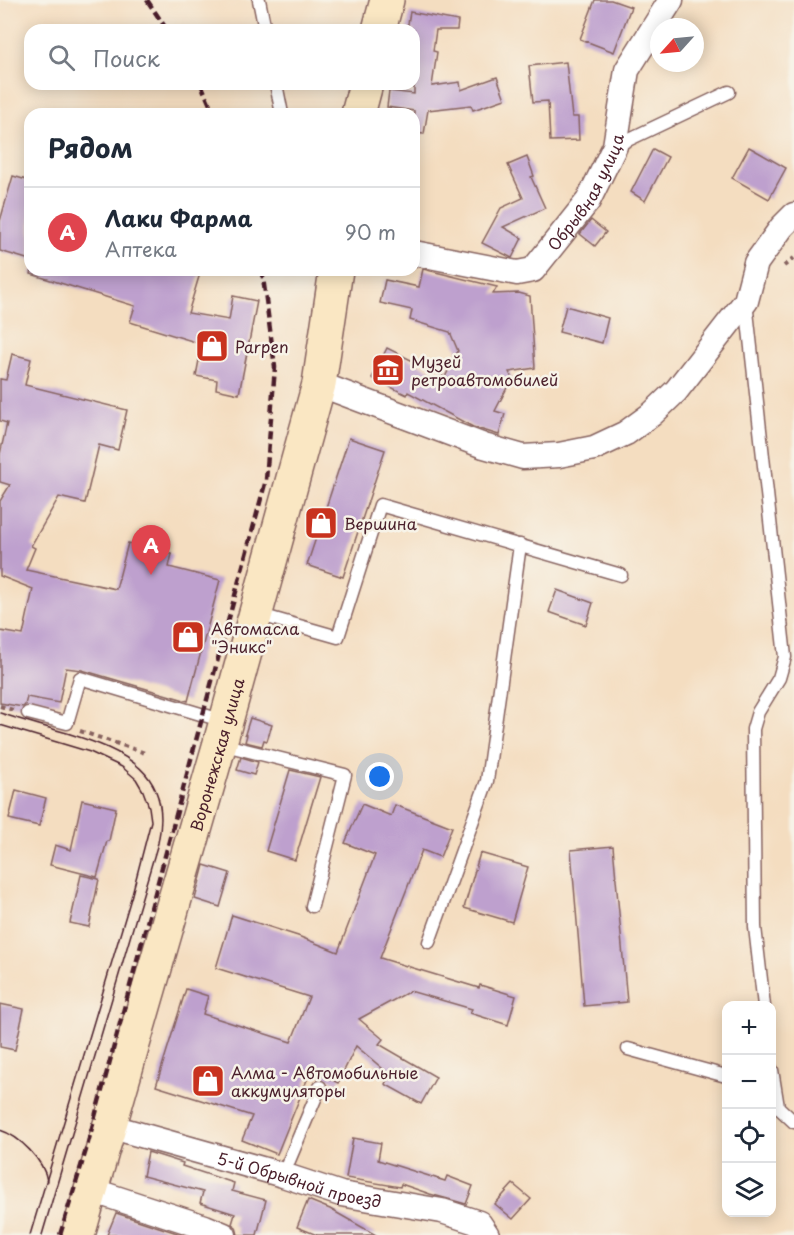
<!DOCTYPE html>
<html lang="ru">
<head>
<meta charset="utf-8">
<style>
  :root { --surface:#fff; --page:#f2f2f3; --text:#1f2937; --muted:#747a83; --line:#e0e1e3; --accent:#b45309 }
  body { margin:0; font-family:"Playpen Sans",sans-serif; background:var(--page); color:var(--text) }
  .controls { position:absolute; right:18px; bottom:18px; display:grid; overflow:hidden; border-radius:12px; box-shadow:0 3px 15px #0003 }
  .controls button { width:54px; height:54px; display:grid; place-items:center; padding:0; border:0; border-bottom:2px solid var(--line); background:var(--surface); color:var(--text); font:30px sans-serif }
  .compass { position:absolute; left:650px; top:18px; width:54px; height:54px; border-radius:50%; background:var(--surface); box-shadow:0 3px 15px #0003; rotate:243deg }
  .you { position:absolute; left:380px; top:777px; width:21px; height:21px; margin:-15px; border:4px solid #fff; border-radius:50%; background:#1a73e8; box-shadow:0 0 0 9px #1a73e833 }
  .badge { display:grid; place-items:center; width:39px; height:39px; border-radius:50%; background:var(--accent); color:#fff; font-size:20px; font-weight:700 }
  .pin { position:absolute; translate:-50% -50px; filter:drop-shadow(0 2px 3px #0008) }
  .pin::after { content:''; position:absolute; top:32px; width:21px; height:18px; background:inherit; clip-path:polygon(0 0,100% 0,50% 100%) }
  .list { margin:0; padding:0; list-style:none }
  h2 { display:flex; justify-content:space-between; align-items:center; height:78px; margin:0; padding:0 24px; font-size:26px }
  h2 small { font-size:20px; font-weight:400; color:var(--muted) }
  .list li { display:grid; grid-template-columns:39px 1fr auto; gap:18px; align-items:center; box-sizing:border-box; height:90px; padding:0 24px; border-top:2px solid var(--line) }
  .list b { display:block; font-size:22px; white-space:nowrap }
  .list p { margin:0; font-size:20px; white-space:nowrap; color:var(--muted) }
  .list em { font-size:20px; font-style:normal; color:var(--muted) }
  .icon { flex:none; width:33px; height:33px; fill:none; stroke:currentColor; stroke-width:2; stroke-linecap:round; stroke-linejoin:round }
  .map { position:relative; flex:none; width:794px; height:1235px; overflow:hidden }
  .search { position:absolute; background:var(--surface); box-shadow:0 3px 15px #0003; left:24px; top:24px; width:396px; height:66px; display:flex; align-items:center; gap:15px; box-sizing:border-box; padding:0 21px; border-radius:18px; color:var(--muted); font-size:22px }
  .panel { position:absolute; background:var(--surface); box-shadow:0 3px 15px #0003; left:24px; top:108px; width:396px; height:168px; border-radius:18px }
  .map>svg:first-child { display:block }
  .building { fill:#bea0ce }
  .lines { fill:none; stroke-linecap:round; stroke-linejoin:round }
  .lane-casing { stroke:#86625f; stroke-width:15 }
  .street-casing { stroke:#86625f; stroke-width:27 }
  .secondary-casing { stroke:#86625f; stroke-width:36 }
  .path { stroke:#86625f; stroke-width:4; stroke-dasharray:4.5 4.5; stroke-linecap:butt }
  .lane { stroke:#fff; stroke-width:12 }
  .street { stroke:#fff; stroke-width:24 }
  .secondary { stroke:#fae7c3; stroke-width:33 }
  .tram { stroke:#4a1f2b; stroke-width:1.5 }
  .rail { stroke:#4a1f2b; stroke-width:4.5; stroke-dasharray:9 4.5; stroke-linecap:butt }
  .labels { text-anchor:middle; dominant-baseline:central; stroke-width:5; stroke-linejoin:round; paint-order:stroke }
  .street-label { font-size:16px; fill:#4a1f2b; stroke:#f7f3e8 }
  .poi-label { font-size:16px; fill:#4a1f2b; stroke:#f7f3e8; text-anchor:start }
</style>
</head>
<body>
<div class="map">
<svg width="794" height="1235" viewBox="0 0 794 1235">
  <rect width="100%" height="100%" fill="#f7f3e8"/>
  <filter id="ink" filterUnits="userSpaceOnUse"><feTurbulence type="fractalNoise" baseFrequency=".0167" numOctaves="2"/><feDisplacementMap in="SourceGraphic" scale="12" xChannelSelector="R" yChannelSelector="G"/><feConvolveMatrix kernelMatrix="1 2 1 2 8 2 1 2 1" color-interpolation-filters="sRGB"/></filter>
  <filter id="wash" filterUnits="userSpaceOnUse"><feTurbulence type="fractalNoise" baseFrequency=".008" numOctaves="4" result="noise"/><feDisplacementMap in="SourceGraphic" scale="24" xChannelSelector="R" yChannelSelector="G"/><feGaussianBlur stdDeviation="1.35" result="paint"/><feColorMatrix in="noise" values="0 0 0 0 0 0 0 0 0 0 0 0 0 0 0 0 0 1.4 0 .05"/><feComposite in="paint" operator="in"/></filter>
  <g filter="url(#wash)">
    <rect width="100%" height="100%" fill="#f4ddc0"/>
    <g id="blocks">
      <g class="building">
        <path d="M595 0H611L631 7 614 52 580 39Z"/>
        <path d="M410 12 458 21 457 30H436L433 51 437 52 432 86 460 82 461 90 497 77 505 99 473 110 471 105 428 110 424 134 414 133V111L387 107 389 91 414 94V30H407Z"/>
        <path d="M566 62 572 117H578L579 140 550 141 548 101 533 102 529 66Z"/>
        <path d="M749 147 786 168 769 199 732 178Z"/>
        <path d="M653 149 668 157 645 201 631 192Z"/>
        <path d="M527 157 534 176 531 177 545 208 503 227 522 238 512 258 482 243 501 208 523 198 508 165Z"/>
        <path d="M13 176 30 181V260L0 251V221Z"/>
        <path d="M591 220 606 232 595 246 580 234Z"/>
        <path d="M423 269 497 287 493 294 519 293 530 296 535 368 509 372 512 378 495 411 505 414 499 435 473 427 408 392 407 395 372 378 387 348 445 377 458 351 450 332 410 320 412 310 380 303 385 280 419 287Z"/>
        <path d="M32 270H201L188 313 229 320 233 296 257 301 239 394 216 389 217 380 196 376 202 344 130 322 135 306 31 274Z"/>
        <path d="M566 306 608 318 602 343 559 332Z"/>
        <path d="M12 354 31 359 25 385 127 410 118 450 99 445 85 503 59 497 31 546 35 548 26 570 116 589 128 543 172 554 169 567 220 580 188 701 82 670 66 668 59 703 27 697 25 705 23 707 0 703V631L23 635 33 589 0 576V501L10 485 0 482V454L7 423 0 421V379L6 380Z"/>
        <path d="M349 438 385 450 343 577 307 565Z"/>
        <path d="M557 590 593 603 586 625 549 612Z"/>
        <path d="M250 718 272 725 267 741 264 740 262 746 245 742 247 735 245 734Z"/>
        <path d="M241 757 258 762 254 775 237 770Z"/>
        <path d="M290 770 320 777 295 860 266 851Z"/>
        <path d="M16 790 46 798 39 826 9 819Z"/>
        <path d="M82 800 116 808 109 841H107L97 877 50 865 55 845 71 850Z"/>
        <path d="M362 804 391 816 395 805 452 827 440 857 422 850 380 958 479 988 480 985 516 996 508 1025 470 1013 472 1009 410 991 359 1019 383 1039 379 1044 436 1077 421 1104 385 1084 390 1075 356 1046 338 1083 311 1070 277 1154 242 1140 252 1116 156 1086 186 989 208 996 203 1014 291 1042 309 997 216 968 232 915 298 936 338 952 375 855 345 843Z"/>
        <path d="M613 846 627 1002 584 1006 571 850Z"/>
        <path d="M480 853 528 867 512 922 464 908Z"/>
        <path d="M204 865 230 873 220 907 195 899Z"/>
        <path d="M81 875 99 879 89 927 70 923Z"/>
        <path d="M0 1004 24 1009 15 1050 0 1047Z"/>
        <path d="M353 1138 381 1143 378 1160 445 1181 447 1176 473 1186 466 1204 430 1194 401 1184 400 1187 346 1178Z"/>
        <path d="M148 1152 183 1163 182 1166 234 1183 232 1191 266 1200 257 1235H238L236 1227 232 1224 235 1214 200 1203 203 1192 143 1176Z"/>
        <path d="M513 1184 531 1199 513 1219 495 1204Z"/>
        <path d="M308 1200 330 1209 376 1235H317L297 1227Z"/>
        <path d="M116 1213 183 1235H107Z"/>
      </g>
    </g>
  </g>
  <g filter="url(#ink)">
    <use href="#blocks" fill-opacity="0" stroke="#86625f" stroke-width="1.5"/>
    <g class="lines">
      <defs>
        <g id="lane">
          <path d="M259 0 265 30"/>
          <path d="M276 84 282 114"/>
          <path d="M615 146 729 92"/>
          <path d="M746 302 785 657 779 678 758 712 753 729 755 927 764 1006"/>
          <path d="M257 614 338 637 380 505 621 575"/>
          <path d="M28 713 67 723 80 678 224 721"/>
          <path d="M221 744 345 775 312 906"/>
          <path d="M429 942 487 781 520 545"/>
          <path d="M628 1049 726 1076"/>
          <path d="M772 1070 778 1107 794 1122"/>
          <path d="M283 1175 320 1087"/>
        </g>
        <g id="street">
          <path id="s1" d="M414 253 517 273 533 270 588 201 615 146 627 70 671 0"/>
          <path d="M319 384 484 446 523 457 559 455 594 448 626 433 652 414 676 391 746 301 756 263 782 227 794 215"/>
          <path id="s2" d="M109 1126 283 1175 341 1194 442 1211 479 1223 487 1235"/>
          <path d="M91 1190 205 1227 224 1235"/>
        </g>
        <g id="secondary">
          <path d="M379 30 387 0"/>
          <path d="M358 114 366 84"/>
          <path id="s3" d="M78 1235 220 743 319 384 336 270"/>
        </g>
      </defs>
      <use href="#lane" class="lane-casing"/>
      <use href="#street" class="street-casing"/>
      <use href="#secondary" class="secondary-casing"/>
      <g class="path">
        <path d="M784 266 794 258"/>
        <path d="M0 706 13 710"/>
        <path d="M80 731 145 753"/>
      </g>
      <use href="#lane" class="lane"/>
      <use href="#street" class="street"/>
      <use href="#secondary" class="secondary"/>
      <g class="tram">
        <path d="M0 713C22 720 45 727 67 733 124 751 174 772 158 843L42 1235"/>
        <path d="M0 725 90 752 122 767 136 779 143 791 149 807 151 821 131 898 30 1235"/>
        <path d="M0 1130C19 1136 44 1160 47 1181"/>
      </g>
      <g class="rail">
        <path d="M147 0 167 30"/>
        <path d="M201 84 214 114"/>
        <path d="M60 1235 86 1150 266 480 275 367 262 270"/>
      </g>
    </g>
  </g>
  <defs>
    <symbol id="shop-square" viewBox="-11 -11 22 22"><rect x="-9" y="-9" width="18" height="18" rx="4" fill="#c8321e" stroke="#f7f3e8"/><path d="M-5-2.5h2.3a2.7 3.5 0 0 1 5.4 0H5L5.5 6h-11ZM-1.5-2.5h3a1.5 2.3 0 0 0-3 0Z" fill="#fff"/></symbol>
    <symbol id="museum-square" viewBox="-11 -11 22 22"><rect x="-9" y="-9" width="18" height="18" rx="4" fill="#c8321e" stroke="#f7f3e8"/><path d="M0-6L6-3V-2H-6V-3ZM-5-1h2V3h-2ZM-1-1h2V3h-2ZM3-1h2V3H3ZM-6 4H6V6H-6Z" fill="#fff"/></symbol>
  </defs>
  <g fill-rule="evenodd">
    <use href="#shop-square" x="193" y="327" width="38" height="38"/>
    <use href="#museum-square" x="369" y="351" width="38" height="38"/>
    <use href="#shop-square" x="302" y="504" width="38" height="38"/>
    <use href="#shop-square" x="169" y="618" width="38" height="38"/>
    <use href="#shop-square" x="189" y="1062" width="38" height="38"/>
  </g>
  <g class="labels">
    <g class="street-label">
      <text stroke="none"><textPath href="#s1" startOffset="216">Обрывная улица</textPath></text>
      <text stroke="none"><textPath href="#s3" startOffset="500">Воронежская улица</textPath></text>
      <text stroke="none"><textPath href="#s2" startOffset="198">5-й Обрывной проезд</textPath></text>
    </g>
    <g class="poi-label">
      <text x="235" y="346">Parpen</text>
      <text x="411" y="361">Музей<tspan x="411" dy="18">ретроавтомобилей</tspan></text>
      <text x="344" y="523">Вершина</text>
      <text x="211" y="628">Автомасла<tspan x="211" dy="18">"Эникс"</tspan></text>
      <text x="231" y="1072">Алма - Автомобильные<tspan x="231" dy="18">аккумуляторы</tspan></text>
    </g>
  </g>
</svg>
<div class="controls">
<button>+</button>
<button>−</button>
<button><svg class="icon" aria-label="locate" viewBox="0 0 24 24"><circle cx="12" cy="12" r="6"/><path d="M12 2v4M12 18v4M2 12h4M18 12h4"/></svg></button>
<button><svg class="icon" aria-label="layers" viewBox="0 0 24 24"><path d="M12 4l9 5-9 5-9-5zM3 14l9 5 9-5"/></svg></button>
</div>
<svg class="compass" viewBox="-18 -18 36 36"><path d="M0-13l5 13h-10z" fill="#e53935"/><path d="M0 13l5-13h-10z" fill="#747a83"/></svg>
<div class="you"></div>
<div class="pin badge" style="left:151px;top:575px;background:#e0444e">A</div>
<div class="search"><svg class="icon" aria-label="search" viewBox="0 0 24 24"><circle cx="10" cy="10" r="6"/><path d="M15 15l6 6"/></svg>Поиск</div>
<section class="panel">
<h2>Рядом<small></small></h2>
<ul class="list">
<li><span class="badge" style="background:#e0444e">A</span><div><b>Лаки Фарма</b><p>Аптека</p></div><em>90 m</em></li>
</ul>
</section>
</div>
</body>
</html>
